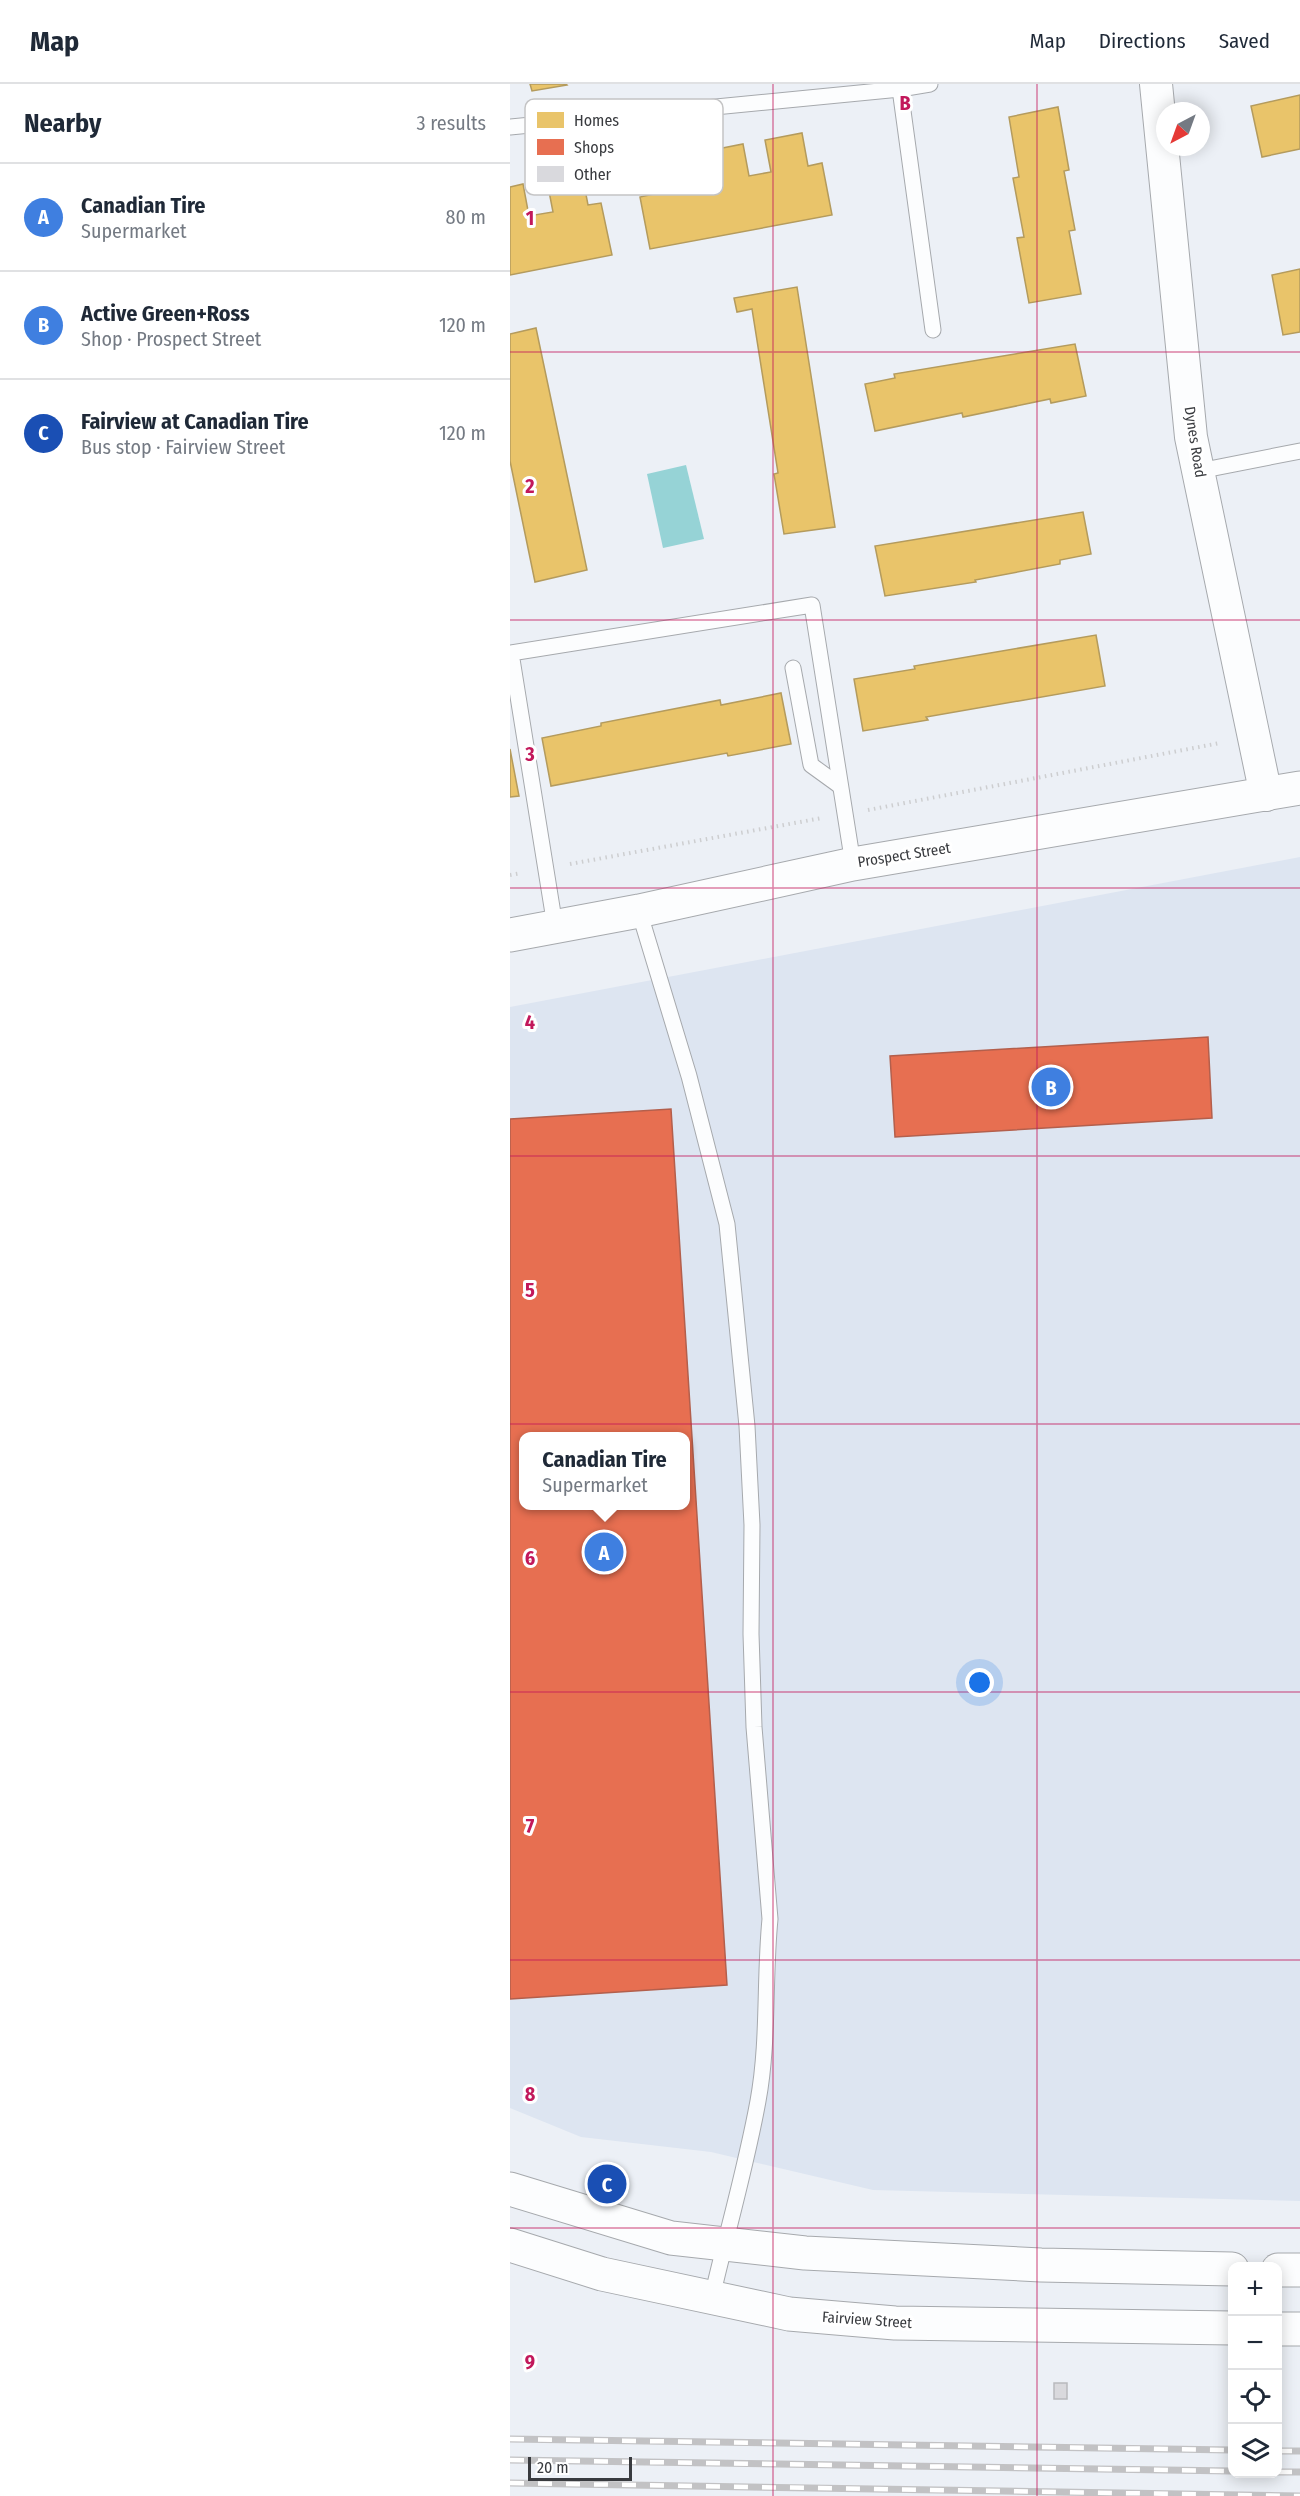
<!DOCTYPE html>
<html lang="en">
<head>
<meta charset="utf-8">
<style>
  :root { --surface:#fff; --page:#f6f6f7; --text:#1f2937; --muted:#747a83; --line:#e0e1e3; --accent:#d93025 }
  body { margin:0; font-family:"Fira Sans Condensed",sans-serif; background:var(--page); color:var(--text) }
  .controls { position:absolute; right:18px; bottom:18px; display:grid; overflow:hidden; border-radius:12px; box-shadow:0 3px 15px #0003 }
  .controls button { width:54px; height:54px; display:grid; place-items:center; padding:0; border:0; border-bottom:2px solid var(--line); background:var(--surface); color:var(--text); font:30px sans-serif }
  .compass { position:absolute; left:646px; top:18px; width:54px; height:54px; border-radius:50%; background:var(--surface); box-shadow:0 3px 15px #0003; rotate:221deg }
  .scale { position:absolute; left:18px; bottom:15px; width:104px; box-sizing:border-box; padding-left:6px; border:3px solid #393b3f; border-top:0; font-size:16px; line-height:21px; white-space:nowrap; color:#393b3f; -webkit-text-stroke:4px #fff; paint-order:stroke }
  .you { position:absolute; left:470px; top:1599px; width:21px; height:21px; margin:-15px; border:4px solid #fff; border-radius:50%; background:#1a73e8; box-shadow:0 0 0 9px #1a73e833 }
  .badge { display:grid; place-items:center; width:39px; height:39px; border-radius:50%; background:var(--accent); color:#fff; font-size:20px; font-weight:700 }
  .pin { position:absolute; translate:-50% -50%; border:3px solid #fff; box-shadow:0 2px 6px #0006 }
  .popup { position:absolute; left:9px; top:1348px; width:171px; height:78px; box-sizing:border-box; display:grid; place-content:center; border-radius:12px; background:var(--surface); filter:drop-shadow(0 2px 4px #0005); font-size:20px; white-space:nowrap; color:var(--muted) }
  .popup b { font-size:22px; color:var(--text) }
  .popup::after { content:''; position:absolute; left:50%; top:100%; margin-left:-12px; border:12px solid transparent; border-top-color:var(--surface) }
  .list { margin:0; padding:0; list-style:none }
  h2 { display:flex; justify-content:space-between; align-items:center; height:78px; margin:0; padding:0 24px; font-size:26px }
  h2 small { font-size:20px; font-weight:400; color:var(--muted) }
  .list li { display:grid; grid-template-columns:39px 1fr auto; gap:18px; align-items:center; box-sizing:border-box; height:108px; padding:0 24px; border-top:2px solid var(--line) }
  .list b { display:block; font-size:22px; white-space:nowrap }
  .list p { margin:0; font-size:20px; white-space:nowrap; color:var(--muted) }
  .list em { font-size:20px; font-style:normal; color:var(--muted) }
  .icon { flex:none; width:33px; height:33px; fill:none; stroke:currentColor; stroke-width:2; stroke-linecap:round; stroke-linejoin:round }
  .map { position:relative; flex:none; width:790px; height:2412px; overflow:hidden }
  header { display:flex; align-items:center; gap:36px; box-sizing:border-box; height:84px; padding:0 30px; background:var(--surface); border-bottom:2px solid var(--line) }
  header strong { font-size:28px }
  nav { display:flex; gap:33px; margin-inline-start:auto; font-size:21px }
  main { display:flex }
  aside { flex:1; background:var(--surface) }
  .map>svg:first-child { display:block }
  .built { fill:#dde5f1; fill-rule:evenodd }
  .water { fill:#96d3d6 }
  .homes { fill:#e9c46a; stroke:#b49b5d; stroke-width:1.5 }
  .shops { fill:#e76f51; stroke:#b35f4c; stroke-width:1.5; fill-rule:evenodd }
  .building { fill:#d9d9dd; stroke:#b8b9bd; stroke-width:1.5 }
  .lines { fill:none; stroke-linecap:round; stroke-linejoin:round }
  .service-casing { stroke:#a6a9ad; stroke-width:17 }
  .minor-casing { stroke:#a6a9ad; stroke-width:34 }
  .tertiary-casing { stroke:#a6a9ad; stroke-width:35 }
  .secondary-casing { stroke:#a6a9ad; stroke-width:35 }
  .path { stroke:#cdced0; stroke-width:4; stroke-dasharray:1.5 4.5; stroke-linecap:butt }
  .service { stroke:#fcfdfe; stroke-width:15 }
  .minor { stroke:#fcfdfe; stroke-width:32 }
  .tertiary { stroke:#fcfdfe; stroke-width:33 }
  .secondary { stroke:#fcfdfe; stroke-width:33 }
  .rail-casing { stroke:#c2c2c4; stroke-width:7 }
  .rail { stroke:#fff; stroke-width:4.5; stroke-dasharray:14; stroke-linecap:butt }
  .grid { fill:none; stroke:#c2185b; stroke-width:1.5; stroke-opacity:0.55 }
  .labels { text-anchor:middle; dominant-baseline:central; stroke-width:6; stroke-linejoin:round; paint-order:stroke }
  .street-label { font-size:15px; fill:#393b3f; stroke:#fff }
  .key { fill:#fff; stroke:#c4c4c5; stroke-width:1.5 }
  .key-label { font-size:16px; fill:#393b3f }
  .grid-label { font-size:20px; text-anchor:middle; font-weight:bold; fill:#c2185b; stroke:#fff; stroke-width:6; stroke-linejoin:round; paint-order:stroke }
</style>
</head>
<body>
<header>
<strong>Map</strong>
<nav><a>Map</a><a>Directions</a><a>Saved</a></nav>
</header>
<main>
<aside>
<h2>Nearby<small>3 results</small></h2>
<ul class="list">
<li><span class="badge" style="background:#3f7fe0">A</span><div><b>Canadian Tire</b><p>Supermarket</p></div><em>80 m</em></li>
<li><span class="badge" style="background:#3f7fe0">B</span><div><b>Active Green+Ross</b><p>Shop · Prospect Street</p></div><em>120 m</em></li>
<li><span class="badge" style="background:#1a4fb4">C</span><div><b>Fairview at Canadian Tire</b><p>Bus stop · Fairview Street</p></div><em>120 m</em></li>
</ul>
</aside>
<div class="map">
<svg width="790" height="2412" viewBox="0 0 790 2412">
  <rect width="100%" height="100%" fill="#ecf0f6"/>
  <path class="built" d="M790 773V2117L363 2106 201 2068 71 2053 0 2024V923ZM13 1352H175V1422H13Z"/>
  <path class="water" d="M176 381 194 455 153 464 137 390Z"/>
  <g class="homes">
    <path d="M20 0H56L57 1 22 7Z"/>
    <path d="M790 11V65L752 73 741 22Z"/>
    <path d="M548 23 559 86 554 87 565 146 559 147 571 210 519 219 507 154 514 153 503 94 509 93 499 33Z"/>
    <path d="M292 49 298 82 312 79 322 131 140 165 130 113 144 110 138 78 174 71 180 103 203 99 197 67 233 60 239 92 261 88 255 56Z"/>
    <path d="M72 90 78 121 91 119 102 171 0 191V103L13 100 19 132 43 128 37 97Z"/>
    <path d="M790 185V248L773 251 762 191Z"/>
    <path d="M287 203 325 443 274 450 264 390 268 389 242 225 227 228 224 214Z"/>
    <path d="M26 244 77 486 25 498 0 377V250Z"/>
    <path d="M565 260 576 312 541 319 540 315 453 333 452 329 365 347 355 300 385 294 384 290Z"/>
    <path d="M573 428 581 470 550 476V480L465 496 466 498 375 512 365 462Z"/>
    <path d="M586 551 595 602 416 633 418 636 353 647 344 595 405 585 404 582Z"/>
    <path d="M271 609 281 660 218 672 217 669 41 702 32 654 91 642V639L210 616 211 621Z"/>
    <path d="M0 665 9 712 0 713Z"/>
  </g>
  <g class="shops">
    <path d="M698 953 702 1034 385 1053 380 972Z"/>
    <path d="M161 1025 217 1901 0 1915V1035ZM13 1352H175V1422H13Z"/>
  </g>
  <rect class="building" x="544" y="2299" width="13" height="16"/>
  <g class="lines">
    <defs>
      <g id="service">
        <path d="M390 5 423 246"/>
        <path d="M0 43 390 5 420 0"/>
        <path d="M689 387 790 367"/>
        <path d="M283 584 301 681 330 702"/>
        <path d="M129 827 179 992 217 1140 237 1342 242 1441 241 1550 244 1643 260 1835C254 1896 259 1957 248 2017 236 2083 217 2148 202 2213"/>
        <path d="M45 842 1 569 302 521 343 780"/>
      </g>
      <path id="minor" d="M646 0 681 353 756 711"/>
      <path id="tertiary" d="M0 851 129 827 343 780 790 704"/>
      <g id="secondary">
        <path d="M0 2105 161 2154 295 2169 531 2181 722 2185"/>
        <path d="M0 2161 92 2190 279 2230 385 2239 722 2244"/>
        <path d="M768 2186H790"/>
        <path d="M768 2245H790"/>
      </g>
    </defs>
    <use href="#service" class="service-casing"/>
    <use href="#minor" class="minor-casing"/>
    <use href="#tertiary" class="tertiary-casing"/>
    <use href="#secondary" class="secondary-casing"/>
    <g class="path">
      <path d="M358 726 710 659"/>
      <path d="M60 780 312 734"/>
      <path d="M0 791 11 789"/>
    </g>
    <use href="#service" class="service"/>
    <use href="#minor" class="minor"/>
    <use href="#tertiary" class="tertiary"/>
    <use href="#secondary" class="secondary"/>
    <defs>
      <g id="rail">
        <path d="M0 2355 722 2366"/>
        <path d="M768 2367H790"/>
        <path d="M0 2376 722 2387"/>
        <path d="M768 2388H790"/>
        <path d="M0 2399 790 2412"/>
      </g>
    </defs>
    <use href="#rail" class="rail-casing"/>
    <use href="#rail" class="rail"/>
  </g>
  <path class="grid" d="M263 0V2412M527 0V2412M0 268H790M0 536H790M0 804H790M0 1072H790M0 1340H790M0 1608H790M0 1876H790M0 2144H790"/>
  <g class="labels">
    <g class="street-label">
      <text transform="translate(685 358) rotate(81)">Dynes Road</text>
      <text transform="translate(394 771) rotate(-9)">Prospect Street</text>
      <text transform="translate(357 2236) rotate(4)">Fairview Street</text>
    </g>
  </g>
  <rect x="15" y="15" width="198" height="96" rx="9" class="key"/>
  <rect x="27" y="28" width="27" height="16" fill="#e9c46a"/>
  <rect x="27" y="55" width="27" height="16" fill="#e76f51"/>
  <rect x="27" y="82" width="27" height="16" fill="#d9d9dd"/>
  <g class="key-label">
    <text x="64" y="42">Homes</text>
    <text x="64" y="69">Shops</text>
    <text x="64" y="96">Other</text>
  </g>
  <g class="grid-label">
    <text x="395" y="26">B</text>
    <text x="20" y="141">1</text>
    <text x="20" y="409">2</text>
    <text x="20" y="677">3</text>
    <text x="20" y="945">4</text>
    <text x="20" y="1213">5</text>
    <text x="20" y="1481">6</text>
    <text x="20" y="1749">7</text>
    <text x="20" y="2017">8</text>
    <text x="20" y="2285">9</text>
  </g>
</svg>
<div class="controls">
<button>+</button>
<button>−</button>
<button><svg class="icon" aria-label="locate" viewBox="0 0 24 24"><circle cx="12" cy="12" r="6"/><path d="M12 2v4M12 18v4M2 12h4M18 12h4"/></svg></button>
<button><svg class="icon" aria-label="layers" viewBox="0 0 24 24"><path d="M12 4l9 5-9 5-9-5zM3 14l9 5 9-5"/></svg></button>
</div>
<svg class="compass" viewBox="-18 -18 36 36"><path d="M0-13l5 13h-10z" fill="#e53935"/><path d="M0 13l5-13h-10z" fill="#747a83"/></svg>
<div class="scale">20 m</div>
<div class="you"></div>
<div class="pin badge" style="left:94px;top:1468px;background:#3f7fe0">A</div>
<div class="popup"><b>Canadian Tire</b>Supermarket</div>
<div class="pin badge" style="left:541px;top:1003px;background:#3f7fe0">B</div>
<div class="pin badge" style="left:97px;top:2100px;background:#1a4fb4">C</div>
</div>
</main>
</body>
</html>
